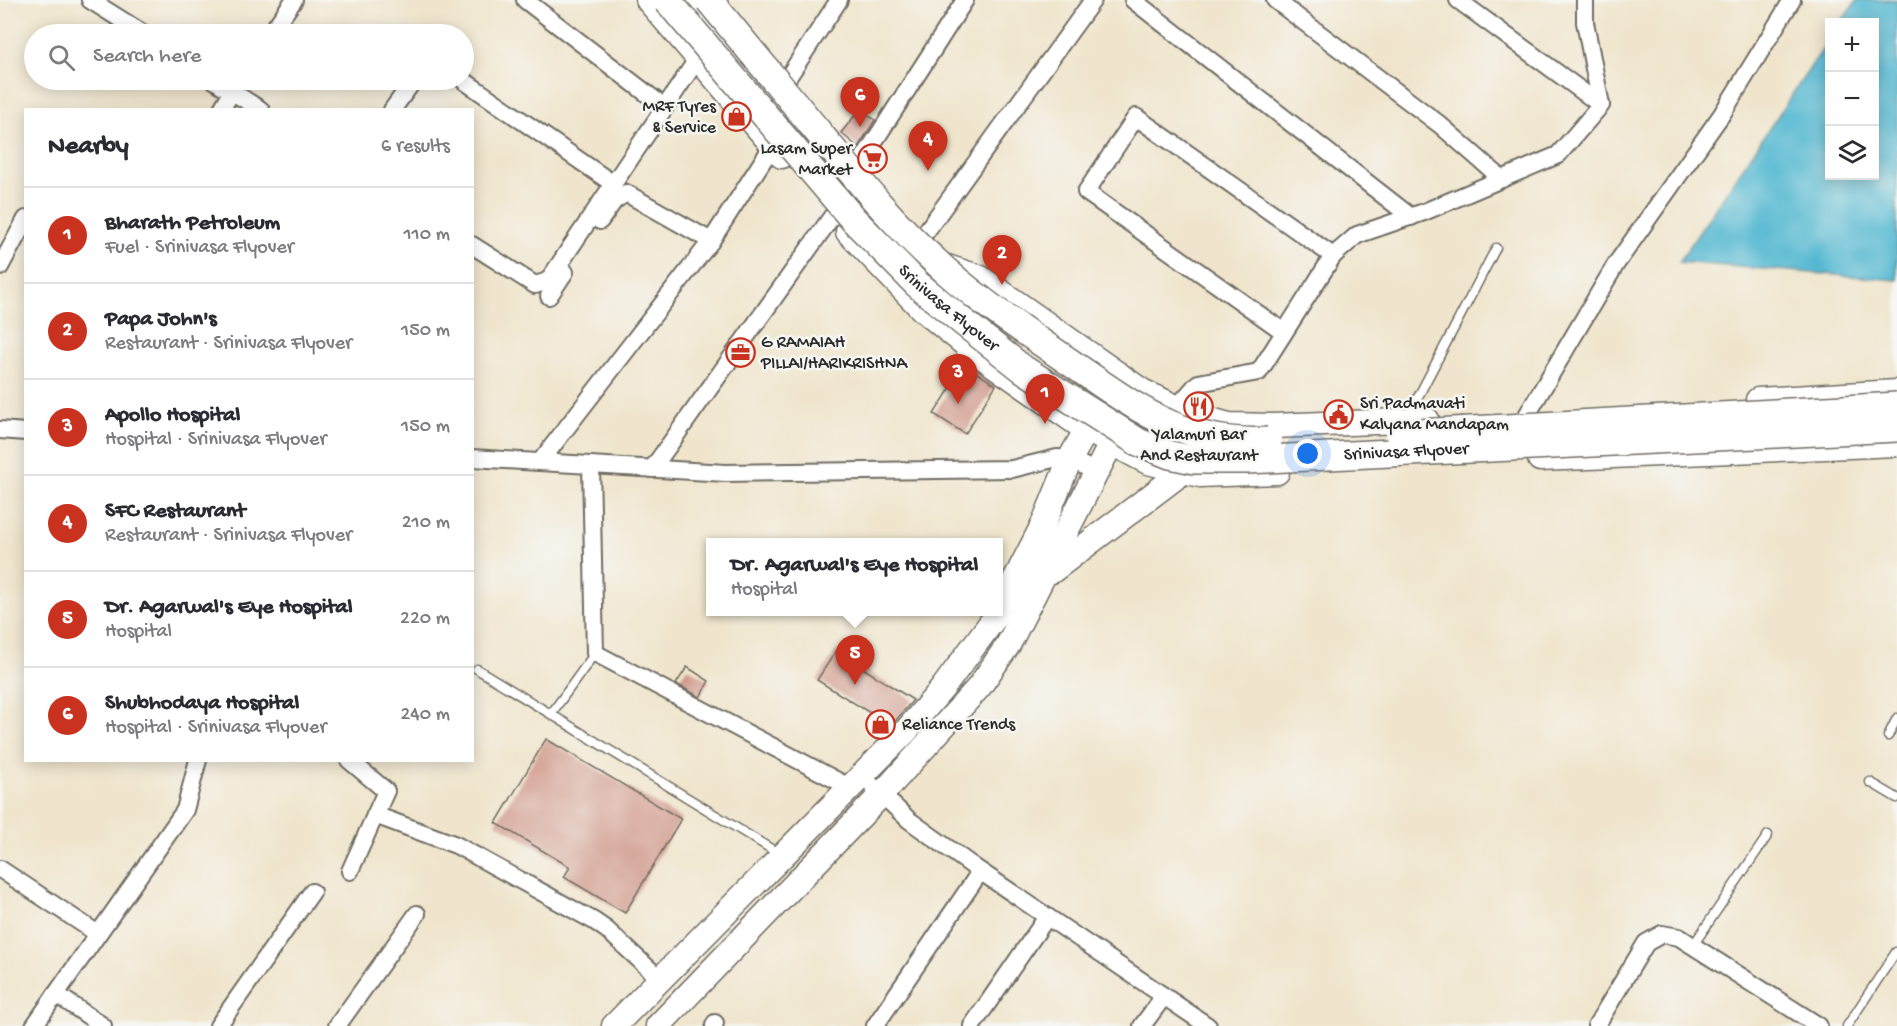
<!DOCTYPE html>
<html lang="en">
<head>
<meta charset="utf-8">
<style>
  :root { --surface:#fff; --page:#f7f7f7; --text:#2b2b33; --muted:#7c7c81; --line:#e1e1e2; --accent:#c8321e }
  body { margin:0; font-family:"Gochi Hand",sans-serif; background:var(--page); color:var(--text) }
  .controls { position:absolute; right:18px; top:18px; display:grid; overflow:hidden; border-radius:0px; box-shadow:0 3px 15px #0003 }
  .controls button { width:54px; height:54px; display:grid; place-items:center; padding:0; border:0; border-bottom:2px solid var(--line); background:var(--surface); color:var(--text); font:30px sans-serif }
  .you { position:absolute; left:1308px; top:454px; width:21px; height:21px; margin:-15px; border:4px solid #fff; border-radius:50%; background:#1a73e8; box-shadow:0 0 0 9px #1a73e833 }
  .badge { display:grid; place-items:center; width:39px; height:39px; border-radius:50%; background:var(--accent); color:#fff; font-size:20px; font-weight:700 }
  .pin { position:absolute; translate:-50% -50px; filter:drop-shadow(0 2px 3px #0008) }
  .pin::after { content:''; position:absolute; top:32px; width:21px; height:18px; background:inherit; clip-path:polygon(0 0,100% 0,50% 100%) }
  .popup { position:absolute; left:706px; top:538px; width:297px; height:78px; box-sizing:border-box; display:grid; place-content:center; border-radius:0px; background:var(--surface); filter:drop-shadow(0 2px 4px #0005); font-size:20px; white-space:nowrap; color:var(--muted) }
  .popup b { font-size:22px; color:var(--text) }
  .popup::after { content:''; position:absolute; left:50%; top:100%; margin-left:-12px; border:12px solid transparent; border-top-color:var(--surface) }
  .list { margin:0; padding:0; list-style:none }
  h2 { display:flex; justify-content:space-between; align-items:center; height:78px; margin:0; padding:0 24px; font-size:26px }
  h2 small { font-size:20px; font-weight:400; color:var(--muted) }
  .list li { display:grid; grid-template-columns:39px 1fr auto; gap:18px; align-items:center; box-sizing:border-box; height:96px; padding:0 24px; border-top:2px solid var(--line) }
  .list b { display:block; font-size:22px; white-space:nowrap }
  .list p { margin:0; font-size:20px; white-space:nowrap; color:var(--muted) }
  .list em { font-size:20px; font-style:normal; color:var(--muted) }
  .icon { flex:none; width:33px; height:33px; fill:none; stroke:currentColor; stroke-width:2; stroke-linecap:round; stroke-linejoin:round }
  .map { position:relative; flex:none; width:1897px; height:1026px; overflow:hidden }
  .search { position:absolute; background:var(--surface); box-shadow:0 3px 15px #0003; left:24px; top:24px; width:450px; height:66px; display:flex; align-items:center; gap:15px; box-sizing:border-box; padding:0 21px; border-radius:33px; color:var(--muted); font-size:22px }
  .panel { position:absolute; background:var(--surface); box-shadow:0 3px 15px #0003; left:24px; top:108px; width:450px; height:654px; border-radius:0px }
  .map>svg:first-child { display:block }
  .water { fill:#53b8d1; stroke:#3f727e; stroke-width:1.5 }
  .building { fill:#d29c8e }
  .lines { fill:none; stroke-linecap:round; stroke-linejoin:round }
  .lane-casing { stroke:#706c63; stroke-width:11 }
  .street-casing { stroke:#706c63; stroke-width:20 }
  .secondary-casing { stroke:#706c63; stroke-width:27 }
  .lane { stroke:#fff; stroke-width:8 }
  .street { stroke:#fff; stroke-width:16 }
  .secondary { stroke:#fff; stroke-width:24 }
  .primary-bridge-casing { stroke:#706c63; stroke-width:30; stroke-linecap:butt }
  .primary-bridge { stroke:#fff; stroke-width:27 }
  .labels { text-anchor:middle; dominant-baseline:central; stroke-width:5; stroke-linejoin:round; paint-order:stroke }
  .poi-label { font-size:18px; fill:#2b2b2b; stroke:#f6f6f2; text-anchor:start }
  .street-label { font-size:18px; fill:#2b2b2b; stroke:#f6f6f2 }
</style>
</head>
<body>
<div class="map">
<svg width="1897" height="1026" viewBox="0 0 1897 1026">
  <rect width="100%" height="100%" fill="#f6f6f2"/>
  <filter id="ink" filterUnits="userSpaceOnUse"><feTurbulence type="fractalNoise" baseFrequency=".0167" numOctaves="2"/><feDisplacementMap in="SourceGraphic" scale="12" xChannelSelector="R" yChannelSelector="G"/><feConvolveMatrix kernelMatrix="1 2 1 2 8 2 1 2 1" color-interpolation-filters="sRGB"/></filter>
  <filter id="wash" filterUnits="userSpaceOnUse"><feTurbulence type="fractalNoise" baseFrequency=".008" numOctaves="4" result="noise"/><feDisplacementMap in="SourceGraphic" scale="24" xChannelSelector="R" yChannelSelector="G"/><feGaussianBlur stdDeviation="1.35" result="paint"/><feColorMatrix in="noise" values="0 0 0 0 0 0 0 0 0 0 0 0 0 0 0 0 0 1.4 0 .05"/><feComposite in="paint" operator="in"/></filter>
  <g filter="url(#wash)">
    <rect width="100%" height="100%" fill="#f0e5cc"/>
    <path class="water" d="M1857 0H1897V280L1679 262 1829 40 1830 176H1874V22H1841Z"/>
    <g id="blocks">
      <g class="building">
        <path d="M860 109 875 120 858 147 841 133Z"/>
        <path d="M965 365 996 385 965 434 934 414Z"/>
        <path d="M836 651 913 700 891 726 817 680Z"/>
        <path d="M687 667 709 681 700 697 676 684Z"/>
        <path d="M546 739 681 819 625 913 564 877 570 867 496 823Z"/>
      </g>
    </g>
  </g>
  <g filter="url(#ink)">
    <use href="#blocks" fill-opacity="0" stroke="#706c63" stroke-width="1.5"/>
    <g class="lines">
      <defs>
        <g id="lane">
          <path d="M1407 418 1496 248"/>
          <path d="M477 669 781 855"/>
          <path d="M551 714 595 653"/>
          <path d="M1888 736 1897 718"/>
          <path d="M1870 782 1897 798"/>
          <path d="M1694 944 1768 835"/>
          <path d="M1847 1026 1896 952"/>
        </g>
        <g id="street">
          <path d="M90 0 144 34"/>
          <path d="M525 0 663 106"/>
          <path d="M1133 0 1411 217"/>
          <path d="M1275 0 1439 124 1502 179"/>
          <path d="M1585 0V22L1601 105"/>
          <path d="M270 34 294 0"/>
          <path d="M214 80 261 110"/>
          <path d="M463 80 612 183"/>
          <path d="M777 94 839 0"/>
          <path d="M221 110 239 80"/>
          <path d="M392 110 414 80"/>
          <path d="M850 179 965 0"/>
          <path d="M600 221 614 201 626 193 711 241"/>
          <path d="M472 245 535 285 548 281 698 58"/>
          <path d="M912 251 1093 0"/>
          <path d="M0 267 26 219"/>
          <path d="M549 296 565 272"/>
          <path d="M1284 332 1086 192 1136 117 1333 256"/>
          <path d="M1177 407 1198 383 1259 372 1333 256 1357 235 1424 212 1558 155 1601 105 1458 0"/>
          <path d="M1527 415 1616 264 1722 114 1792 0"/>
          <path d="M0 430 26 432"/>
          <path d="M472 458 726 473 1012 469 1057 458 1070 459 1096 472"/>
          <path d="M540 462 711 241 773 145"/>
          <path d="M591 465 595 653 851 788"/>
          <path d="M652 469 833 215"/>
          <path d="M349 760 386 791 350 871"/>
          <path d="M863 777 909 820 974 867 1208 1026"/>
          <path d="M375 815 456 845 594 921 607 930 660 979"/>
          <path d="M0 869 98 934"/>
          <path d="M56 994 185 810 198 760"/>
          <path d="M34 1026 56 994 103 1026"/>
          <path d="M218 1026 312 892"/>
          <path d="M337 1026 417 914"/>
          <path d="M714 1026 715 1023"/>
          <path d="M875 1026 980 872"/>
          <path d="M972 1026 1047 917"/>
          <path d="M1142 1026 1164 996"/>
          <path d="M1596 1026 1646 943 1662 934 1679 937 1819 1026"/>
        </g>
        <g id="secondary">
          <path d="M648 0 782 156"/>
          <path d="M689 0 808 140"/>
          <path d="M869 212 910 255 981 278 1142 391 1193 415 1229 425 1272 426 1427 420"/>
          <path d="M848 232 922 309 971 349 1085 429 1148 462 1200 475 1277 472"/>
          <path d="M1758 400 1897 392"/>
          <path d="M1540 459 1897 444"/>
          <path d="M1052 571 1184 471"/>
          <path d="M999 611 1043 525 1070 459 1118 374"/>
          <path d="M614 1026 906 731 942 689 999 612"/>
          <path d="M658 1026 882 794 979 687 1008 645 1139 389"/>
        </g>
      </defs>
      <use href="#lane" class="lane-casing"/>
      <use href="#street" class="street-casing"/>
      <use href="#secondary" class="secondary-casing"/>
      <use href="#lane" class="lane"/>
      <use href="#street" class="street"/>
      <use href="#secondary" class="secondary"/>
      <defs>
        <g id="primary-bridge">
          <path id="s1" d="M667 0 853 219 917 284 963 322 1023 369 1138 442 1170 455 1194 460H1247L1897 428"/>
          <path d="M709 0C747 47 786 93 824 139 859 181 894 224 934 260 976 300 1024 330 1071 363 1137 408 1184 446 1268 441"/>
          <path d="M1399 434 1897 406"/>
        </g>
      </defs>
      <use href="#primary-bridge" class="primary-bridge-casing"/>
      <use href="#primary-bridge" class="primary-bridge"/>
    </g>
  </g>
  <defs>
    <symbol id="shop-ring" viewBox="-11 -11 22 22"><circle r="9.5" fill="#f6f6f2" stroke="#c8321e" stroke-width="1.5"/><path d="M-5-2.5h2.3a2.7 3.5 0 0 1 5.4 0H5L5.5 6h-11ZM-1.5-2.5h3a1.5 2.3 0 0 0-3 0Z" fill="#c8321e"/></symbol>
    <symbol id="supermarket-ring" viewBox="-11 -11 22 22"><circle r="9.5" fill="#f6f6f2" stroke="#c8321e" stroke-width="1.5"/><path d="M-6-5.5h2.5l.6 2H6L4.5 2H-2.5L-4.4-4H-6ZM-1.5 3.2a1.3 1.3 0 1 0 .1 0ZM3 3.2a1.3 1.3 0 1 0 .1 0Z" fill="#c8321e"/></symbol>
    <symbol id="office-ring" viewBox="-11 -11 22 22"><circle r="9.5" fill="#f6f6f2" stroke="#c8321e" stroke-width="1.5"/><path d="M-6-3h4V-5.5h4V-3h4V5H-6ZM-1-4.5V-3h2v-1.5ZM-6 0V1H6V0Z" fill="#c8321e"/></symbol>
    <symbol id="restaurant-ring" viewBox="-11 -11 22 22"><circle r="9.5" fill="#f6f6f2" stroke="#c8321e" stroke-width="1.5"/><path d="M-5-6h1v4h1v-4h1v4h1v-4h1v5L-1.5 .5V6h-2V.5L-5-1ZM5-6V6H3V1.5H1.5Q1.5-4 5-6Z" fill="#c8321e"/></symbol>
    <symbol id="civic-ring" viewBox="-11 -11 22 22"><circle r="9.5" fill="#f6f6f2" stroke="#c8321e" stroke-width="1.5"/><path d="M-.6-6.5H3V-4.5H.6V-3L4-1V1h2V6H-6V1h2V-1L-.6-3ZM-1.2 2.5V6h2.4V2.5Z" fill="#c8321e"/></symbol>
  </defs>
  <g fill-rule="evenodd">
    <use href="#shop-ring" x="720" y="100" width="33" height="33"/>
    <use href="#supermarket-ring" x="856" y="142" width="33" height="33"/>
    <use href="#office-ring" x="724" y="336" width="33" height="33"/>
    <use href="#restaurant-ring" x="1182" y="390" width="33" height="33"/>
    <use href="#civic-ring" x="1322" y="398" width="33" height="33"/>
    <use href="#shop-ring" x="864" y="708" width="33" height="33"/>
  </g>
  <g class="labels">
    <g class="poi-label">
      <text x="716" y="107" text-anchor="end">MRF Tyres<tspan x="716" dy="21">&amp; Service</tspan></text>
      <text x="852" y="149" text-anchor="end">Lasam Super<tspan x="852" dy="21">Market</tspan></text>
      <text x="761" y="343">G RAMAIAH<tspan x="761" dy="21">PILLAI/HARIKRISHNA</tspan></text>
      <text x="1360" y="404">Sri Padmavati<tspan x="1360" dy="21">Kalyana Mandapam</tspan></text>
      <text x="1199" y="435" text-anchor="middle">Yalamuri Bar<tspan x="1199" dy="21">And Restaurant</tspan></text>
      <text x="902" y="725">Reliance Trends</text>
    </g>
    <g class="street-label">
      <text stroke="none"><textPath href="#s1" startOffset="418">Srinivasa Flyover</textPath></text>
      <text stroke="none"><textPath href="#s1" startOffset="922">Srinivasa Flyover</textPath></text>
    </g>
  </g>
</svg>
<div class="controls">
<button>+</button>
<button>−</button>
<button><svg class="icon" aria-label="layers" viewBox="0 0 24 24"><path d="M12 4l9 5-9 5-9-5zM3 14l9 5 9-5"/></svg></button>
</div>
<div class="you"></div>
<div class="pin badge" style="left:1045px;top:424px">1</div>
<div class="pin badge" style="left:1002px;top:285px">2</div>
<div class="pin badge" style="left:958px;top:404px">3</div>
<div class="pin badge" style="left:928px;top:171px">4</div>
<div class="pin badge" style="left:855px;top:685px">5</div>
<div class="popup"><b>Dr. Agarwal's Eye Hospital</b>Hospital</div>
<div class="pin badge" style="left:860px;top:127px">6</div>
<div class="search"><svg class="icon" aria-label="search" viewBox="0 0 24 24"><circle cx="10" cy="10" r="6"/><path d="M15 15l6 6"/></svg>Search here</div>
<section class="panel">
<h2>Nearby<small>6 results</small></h2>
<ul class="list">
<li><span class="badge">1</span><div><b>Bharath Petroleum</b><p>Fuel · Srinivasa Flyover</p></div><em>110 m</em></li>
<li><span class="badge">2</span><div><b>Papa John's</b><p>Restaurant · Srinivasa Flyover</p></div><em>150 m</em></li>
<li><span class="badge">3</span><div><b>Apollo Hospital</b><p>Hospital · Srinivasa Flyover</p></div><em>150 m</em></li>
<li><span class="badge">4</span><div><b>SFC Restaurant</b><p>Restaurant · Srinivasa Flyover</p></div><em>210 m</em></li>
<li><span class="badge">5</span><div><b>Dr. Agarwal's Eye Hospital</b><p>Hospital</p></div><em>220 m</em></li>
<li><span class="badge">6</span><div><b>Shubhodaya Hospital</b><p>Hospital · Srinivasa Flyover</p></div><em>240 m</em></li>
</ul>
</section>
</div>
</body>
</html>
